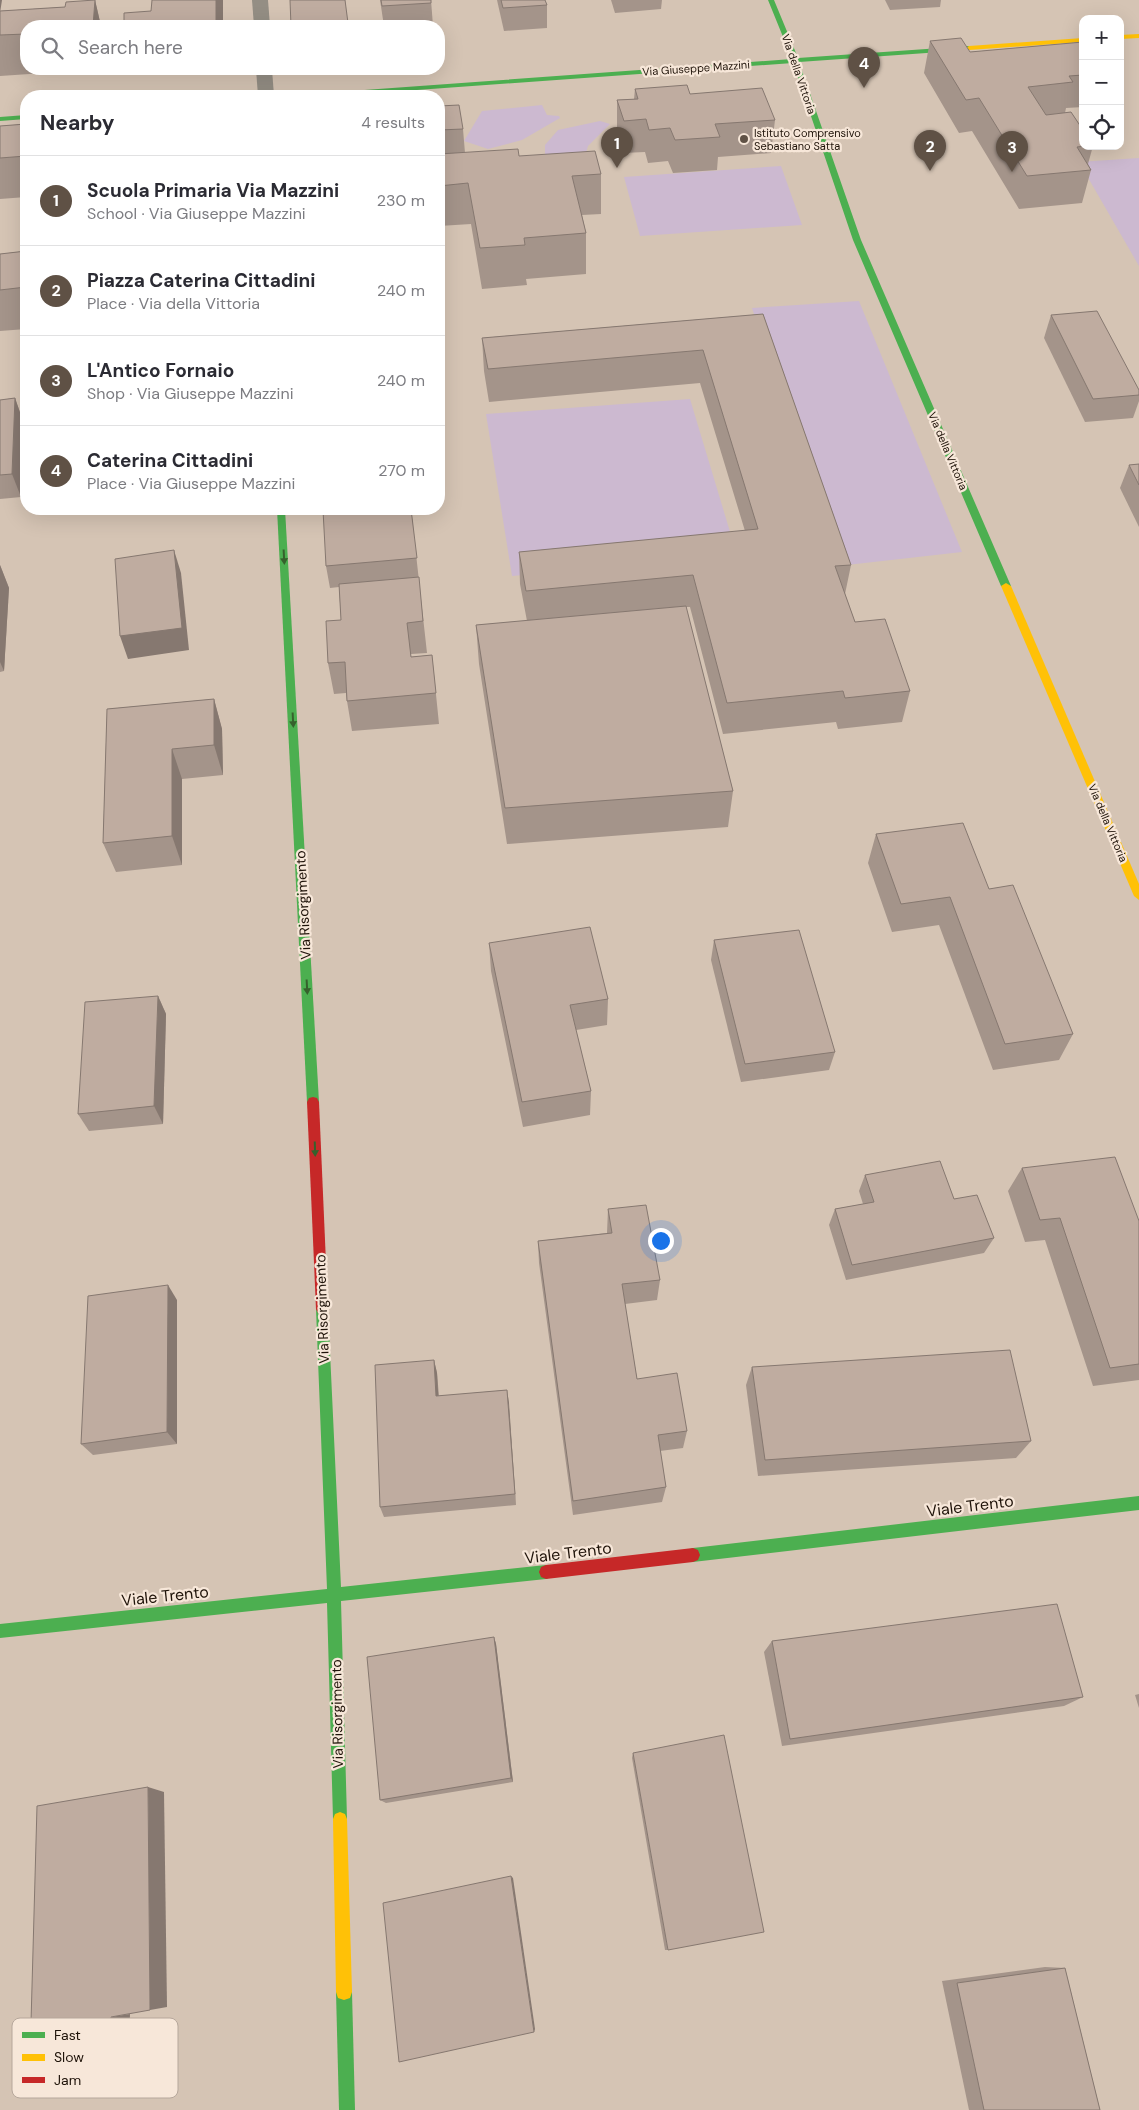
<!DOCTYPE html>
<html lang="en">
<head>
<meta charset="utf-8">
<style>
  :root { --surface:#fff; --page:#f7f7f7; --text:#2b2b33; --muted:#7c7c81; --line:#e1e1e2; --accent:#5f5145 }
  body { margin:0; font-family:"DM Sans",sans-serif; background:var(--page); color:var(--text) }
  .controls { position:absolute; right:15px; top:15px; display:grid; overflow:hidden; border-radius:10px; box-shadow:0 5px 20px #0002 }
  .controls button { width:45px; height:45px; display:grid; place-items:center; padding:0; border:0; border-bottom:1px solid var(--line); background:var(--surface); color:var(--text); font:25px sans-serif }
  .you { position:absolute; left:660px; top:1240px; width:18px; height:18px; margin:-12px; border:4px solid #fff; border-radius:50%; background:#1a73e8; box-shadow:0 0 0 8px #1a73e833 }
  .badge { display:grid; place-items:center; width:32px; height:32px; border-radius:50%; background:var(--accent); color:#fff; font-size:16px; font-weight:700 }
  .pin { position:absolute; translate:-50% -41px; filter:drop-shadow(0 1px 2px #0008) }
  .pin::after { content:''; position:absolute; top:26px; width:18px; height:15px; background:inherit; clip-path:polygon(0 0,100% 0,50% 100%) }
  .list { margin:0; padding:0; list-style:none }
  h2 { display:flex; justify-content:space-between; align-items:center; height:65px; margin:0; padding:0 20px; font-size:21px }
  h2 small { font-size:16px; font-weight:400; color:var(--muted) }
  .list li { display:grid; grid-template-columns:32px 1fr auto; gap:15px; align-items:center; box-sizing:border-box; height:90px; padding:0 20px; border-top:1px solid var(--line) }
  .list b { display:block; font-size:19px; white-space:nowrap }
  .list p { margin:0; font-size:16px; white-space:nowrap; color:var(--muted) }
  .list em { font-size:16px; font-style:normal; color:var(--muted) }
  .icon { flex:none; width:28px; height:28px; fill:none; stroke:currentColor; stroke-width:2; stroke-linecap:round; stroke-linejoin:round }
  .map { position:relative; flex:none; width:1139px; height:2110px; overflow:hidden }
  .search { position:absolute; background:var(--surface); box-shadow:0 5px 20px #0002; left:20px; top:20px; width:425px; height:55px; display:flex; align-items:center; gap:12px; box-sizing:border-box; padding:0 18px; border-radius:20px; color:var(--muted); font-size:19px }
  .panel { position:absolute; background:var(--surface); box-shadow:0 5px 20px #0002; left:20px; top:90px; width:425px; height:425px; border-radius:20px }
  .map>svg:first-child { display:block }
  .green { fill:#ccb9d0 }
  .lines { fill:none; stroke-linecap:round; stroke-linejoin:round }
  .street { fill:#948e84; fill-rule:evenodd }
  .fast { fill:#4caf50; fill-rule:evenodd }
  .slow { fill:#ffc107; fill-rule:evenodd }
  .jam { fill:#c62828; fill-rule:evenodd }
  .wall { fill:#a4948a }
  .shaded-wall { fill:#867870 }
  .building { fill:#bfaca0; stroke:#867870 }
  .oneway { fill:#36612c }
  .poi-dot { fill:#5f5145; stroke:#f7e7d9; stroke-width:2 }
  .labels { text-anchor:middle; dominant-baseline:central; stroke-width:4.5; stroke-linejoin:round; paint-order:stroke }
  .far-street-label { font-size:11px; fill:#1f1309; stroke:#f7e7d9 }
  .far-poi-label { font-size:11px; fill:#1f1309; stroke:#f7e7d9; text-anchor:start }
  .street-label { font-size:14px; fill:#1f1309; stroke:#f7e7d9 }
  .near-street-label { font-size:16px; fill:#1f1309; stroke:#f7e7d9 }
  .key { fill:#f7e7d9; stroke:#b6a79b; stroke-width:1 }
  .key-label { font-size:14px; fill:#1f1309 }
</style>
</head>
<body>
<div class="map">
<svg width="1139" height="2110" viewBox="0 0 1139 2110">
  <rect width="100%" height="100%" fill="#d5c4b4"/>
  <g class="green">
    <path d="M542 105 547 115 559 116 560 118 522 140 488 149 464 141 482 111Z"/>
    <path d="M600 121 610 124 588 146 584 160 545 163V145L558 130Z"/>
    <path d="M1139 158V266L1079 162Z"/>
    <path d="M781 166 802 225 640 236 624 177Z"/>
    <path d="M859 301 962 552 838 566 752 308Z"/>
    <path d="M690 399 737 555 512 576 486 414Z"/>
  </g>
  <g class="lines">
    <g class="street">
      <path d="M252 0H268L270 26H254Z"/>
      <path d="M256 69H272L274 96H258Z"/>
    </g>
    <g class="fast">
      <path d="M768 0H774L798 58 969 46 972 48 969 50 799 62 861 240 1011 586 1009 588 1006 589 1001 586 853 240 793 63 334 96H306L309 94 792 59Z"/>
      <path d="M26 115V119L0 121V117Z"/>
      <path d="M277 509H285L319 1102 317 1106 313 1107 309 1106 307 1102Z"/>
      <path d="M322 1303 326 1305 328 1309 341 1587 546 1565 551 1567 553 1572 551 1577 546 1579 341 1601 347 1819 345 1824 340 1826 335 1824 333 1819 327 1603 0 1638V1624L327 1589 316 1309 318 1305Z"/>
      <path d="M1139 1496V1510L693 1562 688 1560 686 1555 688 1550 693 1548Z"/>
      <path d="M344 1984 350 1986 352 1992 355 2110H339L336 1992 338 1986Z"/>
    </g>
    <g class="slow">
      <path d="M1139 34V38L1120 39V35Z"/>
      <path d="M1083 38V42L969 50 966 48 969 46Z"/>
      <path d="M1006 583 1011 586 1139 884V900L1134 896 1001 586Z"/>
      <path d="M340 1812 345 1814 347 1819 352 1992 350 1998 344 2000 338 1998 336 1992 333 1819 335 1814Z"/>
    </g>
    <g class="jam">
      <path d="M313 1097 317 1098 319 1102 328 1309 326 1313 322 1315 318 1313 316 1309 307 1102 309 1098Z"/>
      <path d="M693 1548 698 1550 700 1555 698 1560 693 1562 546 1579 541 1577 539 1572 541 1567 546 1565Z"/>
    </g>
  </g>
  <g class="wall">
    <path d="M0 0V11L65 7 95 0 101 26H26V69H103L0 76Z"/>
    <path d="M345 0 348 26H291Z"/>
    <path d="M380 0H431L433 26H384Z"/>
    <path d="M497 0H545L547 5V28L504 31Z"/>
    <path d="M611 0H662L661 9 615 13Z"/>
    <path d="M885 0H941L940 7 890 10Z"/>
    <path d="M930 41 970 52 1083 42V107L1066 108 1065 113 1083 146H1093L1088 164 1091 170 1082 203 1019 209 972 131 959 133 924 73Z"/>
    <path d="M131 69H223L132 75Z"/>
    <path d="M635 89 690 94 775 120 771 153 718 157 717 170 673 173 668 161 648 163 645 152 623 153 617 133V100L634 99Z"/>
    <path d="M439 106 463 129 465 153 519 156 601 174V214L582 215 586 233V274L526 279 527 285 482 289 471 224 439 226Z"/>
    <path d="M26 124V197L0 199V126Z"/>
    <path d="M26 251V329L0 331V254Z"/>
    <path d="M763 314 851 565 845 594 855 622 910 691 902 722 838 729 836 722 723 734 690 607H686L733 791 728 827 507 844 479 664 476 625 527 621 520 584 519 552 745 531 700 383 489 402 484 371 482 338Z"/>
    <path d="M1051 315 1139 390V401L1133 418 1085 422 1044 338Z"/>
    <path d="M15 398 23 421 21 497 0 499V400Z"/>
    <path d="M1139 464V527L1120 488 1129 465Z"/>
    <path d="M411 509 427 653 411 654V657L432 655 439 724 352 731 347 701 346 693 334 694 328 663 341 620 339 587 330 588 326 566Z"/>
    <path d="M0 565 9 588 4 671 0 672Z"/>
    <path d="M214 699 222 729 223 775 182 779V865L116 872 103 843 107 709Z"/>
    <path d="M876 834 989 889 1073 1034 1059 1060 993 1070 939 925 892 932 868 863Z"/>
    <path d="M714 940 835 1052 829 1070 741 1082 711 960Z"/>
    <path d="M489 943 608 999 607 1025 576 1030 591 1091 590 1115 523 1127 491 971Z"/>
    <path d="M158 996 166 1014 163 1124 89 1131 78 1114Z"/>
    <path d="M1022 1168 1139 1221V1380L1093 1386 1045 1240 1025 1242 1008 1191Z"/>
    <path d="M865 1175 954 1199 994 1238 984 1253 846 1280 829 1225 835 1209 863 1204 859 1191Z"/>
    <path d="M608 1209 660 1280 657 1300 625 1304 637 1379 687 1431 683 1448 660 1451 666 1487 662 1502 573 1515 539 1263 538 1241 607 1233Z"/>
    <path d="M177 1300V1444L93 1455 81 1444Z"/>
    <path d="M434 1360 437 1373 439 1396 507 1390 516 1505 384 1517 380 1507Z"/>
    <path d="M752 1367 1031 1441 1016 1458 758 1476 746 1385Z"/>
    <path d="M494 1637 496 1644 513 1782 386 1803 380 1800Z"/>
    <path d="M772 1641 1083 1697 1064 1706 782 1746 764 1652Z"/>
    <path d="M1139 1694V1708L1135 1695Z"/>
    <path d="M633 1753 668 1950H665L632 1758Z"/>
    <path d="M1045 1967 1065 1968 1100 2110H969L942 1981Z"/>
  </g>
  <g class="shaded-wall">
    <path d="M0 0H2L0 13Z"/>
    <path d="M95 0 101 26H93Z"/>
    <rect x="216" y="0" width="7" height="26"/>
    <path d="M15 398 23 421 21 497 12 474Z"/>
    <path d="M174 550 181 573 189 650 128 659 120 636Z"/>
    <path d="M0 565 9 588 4 671 0 662Z"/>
    <path d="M214 699 222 729 223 775 214 745Z"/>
    <path d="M172 749 182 779V865L172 836Z"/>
    <path d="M158 996 166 1014 163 1124 154 1106Z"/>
    <path d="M168 1285 177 1300V1444L167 1432Z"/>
    <path d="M434 1360 437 1373 439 1409 436 1396Z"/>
    <path d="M507 1390 509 1403 516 1505 515 1494Z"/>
    <path d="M494 1637 496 1644 513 1782 511 1778Z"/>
    <path d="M148 1787 164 1792 167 2007 150 2010Z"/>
    <path d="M511 1876 513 1878 535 2029 534 2032Z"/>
    <path d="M130 2014 129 2040 111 2045V2017Z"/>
  </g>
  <g class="building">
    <path d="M95 0 93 26H26V34L0 35V11L65 7 66 2Z"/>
    <path d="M152 0H216V26H124V13L151 11Z"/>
    <path d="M290 0H345L348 23 291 26Z"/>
    <path d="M381 0H431V3L382 6Z"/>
    <path d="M501 0H545L547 5 503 8Z"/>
    <path d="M961 38 970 52 1083 42V75L1069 76 1073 82 1028 87 1046 115 1071 112 1083 130V146H1086L1077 147 1091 170 1027 176 979 98 966 100 930 41Z"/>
    <path d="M687 85 690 94 762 88 775 120 715 124 720 137 675 140 670 128 649 130 646 119 624 121 617 100 638 99 635 89Z"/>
    <path d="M459 105 463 129 439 130V106Z"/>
    <path d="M26 124V156L0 158V126Z"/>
    <path d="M518 149 519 156 595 151 601 174 572 176 586 233 524 238 525 245 480 248 468 183 439 186V154Z"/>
    <path d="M26 251V287L0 290V254Z"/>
    <path d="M1097 311 1139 390V395L1093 399 1051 315Z"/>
    <path d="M763 314 851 565 835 566 855 622 885 619 910 691 845 698 843 691 727 703 693 575 526 591 519 552 758 529 703 350 488 369 482 338Z"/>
    <path d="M15 398 12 474 0 475V400Z"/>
    <path d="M1139 464V485L1129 465Z"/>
    <path d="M343 509H411L417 558 326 566 323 510Z"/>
    <path d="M174 550 182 628 120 636 115 559Z"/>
    <path d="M419 577 423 621 407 623 411 657 432 655 436 693 347 701 345 662 328 663 326 621 341 620 339 584Z"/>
    <path d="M686 606 733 791 505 808 476 625Z"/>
    <path d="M214 699V745L172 749V836L103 843 107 709Z"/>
    <path d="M963 823 989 889 1013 885 1073 1034 1005 1044 950 897 901 904 876 834Z"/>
    <path d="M590 927 608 999 570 1005 591 1091 522 1102 489 943Z"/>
    <path d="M799 930 835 1052 745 1064 714 940Z"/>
    <path d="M158 996 154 1106 78 1114 85 1002Z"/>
    <path d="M1115 1157 1139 1221V1364L1110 1368 1060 1218 1040 1220 1022 1168Z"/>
    <path d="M940 1161 954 1199 977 1195 994 1238 852 1265 835 1209 874 1202 865 1175Z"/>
    <path d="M646 1205 660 1280 622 1284 637 1379 677 1373 687 1431 658 1435 666 1487 573 1501 538 1241 612 1233 608 1209Z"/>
    <path d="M168 1285 167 1432 81 1444 88 1296Z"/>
    <path d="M1010 1350 1031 1441 765 1460 752 1367Z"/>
    <path d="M434 1360 436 1396 507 1390 515 1494 380 1507 375 1365Z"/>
    <path d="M1057 1604 1083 1697 790 1739 772 1641Z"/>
    <path d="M494 1637 511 1778 380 1800 367 1657Z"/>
    <path d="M724 1735 764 1932 668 1950 633 1753Z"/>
    <path d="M148 1787 150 2010 111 2017V2045L30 2059 37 1806Z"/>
    <path d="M511 1876 534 2032 399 2062 383 1903Z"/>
    <path d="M1065 1968 1100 2110H984L957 1983Z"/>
  </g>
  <defs><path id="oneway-solid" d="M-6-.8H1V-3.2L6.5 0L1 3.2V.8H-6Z" transform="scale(1.25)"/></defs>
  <g class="oneway">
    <use href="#oneway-solid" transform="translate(284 557) rotate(87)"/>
    <use href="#oneway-solid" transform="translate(293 720) rotate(87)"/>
    <use href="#oneway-solid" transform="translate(307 987) rotate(87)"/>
    <use href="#oneway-solid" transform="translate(315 1149) rotate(88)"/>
  </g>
  <circle class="poi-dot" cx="744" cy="139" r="5"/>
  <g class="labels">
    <g class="far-street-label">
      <text transform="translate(696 68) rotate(-4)">Via Giuseppe Mazzini</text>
      <text transform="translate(799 74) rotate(71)">Via della Vittoria</text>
      <text transform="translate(948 451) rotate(67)">Via della Vittoria</text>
      <text transform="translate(1108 823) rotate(67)">Via della Vittoria</text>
    </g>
    <g class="far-poi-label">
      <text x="754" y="133">Istituto Comprensivo<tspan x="754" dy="13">Sebastiano Satta</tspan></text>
    </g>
    <g class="street-label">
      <text transform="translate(303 905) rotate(-93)">Via Risorgimento</text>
      <text transform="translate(322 1309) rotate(-92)">Via Risorgimento</text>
      <text transform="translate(337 1714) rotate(-91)">Via Risorgimento</text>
    </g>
    <g class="near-street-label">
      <text transform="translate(970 1506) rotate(-7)">Viale Trento</text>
      <text transform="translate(568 1553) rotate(-7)">Viale Trento</text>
      <text transform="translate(165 1596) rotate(-6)">Viale Trento</text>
    </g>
  </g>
  <rect x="12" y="2018" width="166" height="80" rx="8" class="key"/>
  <rect x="22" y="2032" width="23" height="6" fill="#4caf50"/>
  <rect x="22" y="2054" width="23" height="7" fill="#ffc107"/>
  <rect x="22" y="2077" width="23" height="6" fill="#c62828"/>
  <g class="key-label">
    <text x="54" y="2040">Fast</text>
    <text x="54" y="2062">Slow</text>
    <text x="54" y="2085">Jam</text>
  </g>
</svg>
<div class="controls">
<button>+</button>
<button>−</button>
<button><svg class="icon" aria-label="locate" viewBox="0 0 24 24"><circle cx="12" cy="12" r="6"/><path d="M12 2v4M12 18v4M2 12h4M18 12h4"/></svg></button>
</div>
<div class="you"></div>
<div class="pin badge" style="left:617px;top:168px">1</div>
<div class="pin badge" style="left:930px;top:171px">2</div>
<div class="pin badge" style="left:1012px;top:172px">3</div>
<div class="pin badge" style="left:864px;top:88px">4</div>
<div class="search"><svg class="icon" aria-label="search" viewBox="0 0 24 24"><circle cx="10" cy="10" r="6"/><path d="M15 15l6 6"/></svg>Search here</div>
<section class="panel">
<h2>Nearby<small>4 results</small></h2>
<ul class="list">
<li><span class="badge">1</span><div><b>Scuola Primaria Via Mazzini</b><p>School · Via Giuseppe Mazzini</p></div><em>230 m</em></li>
<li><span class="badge">2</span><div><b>Piazza Caterina Cittadini</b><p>Place · Via della Vittoria</p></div><em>240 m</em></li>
<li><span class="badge">3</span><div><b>L'Antico Fornaio</b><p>Shop · Via Giuseppe Mazzini</p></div><em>240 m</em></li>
<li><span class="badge">4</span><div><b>Caterina Cittadini</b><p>Place · Via Giuseppe Mazzini</p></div><em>270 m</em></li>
</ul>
</section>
</div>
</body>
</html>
